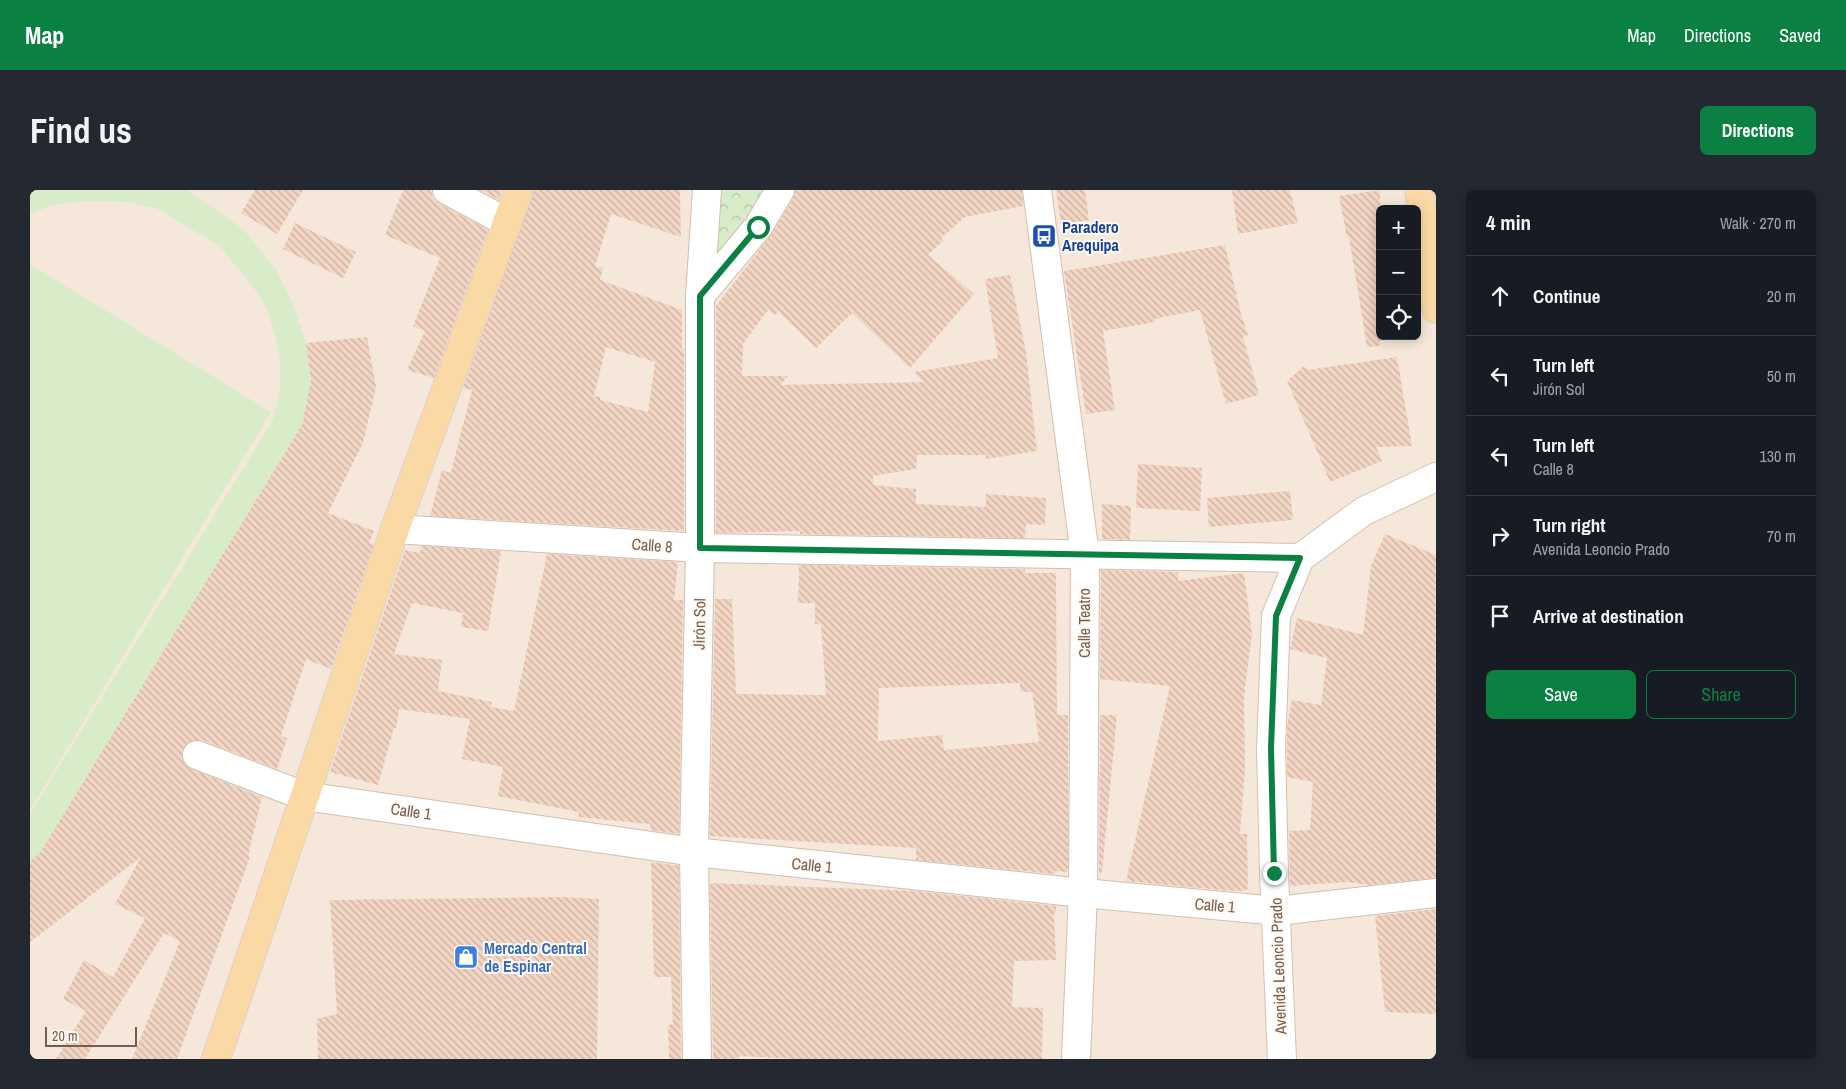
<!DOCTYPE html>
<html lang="en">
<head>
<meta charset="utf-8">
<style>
  :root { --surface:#171b24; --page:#242831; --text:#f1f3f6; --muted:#9ea1a6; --line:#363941; --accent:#0b8043 }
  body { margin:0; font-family:"Archivo Narrow",sans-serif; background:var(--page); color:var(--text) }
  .controls { position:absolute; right:15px; top:15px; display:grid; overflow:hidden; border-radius:8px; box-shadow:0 2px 12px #0003 }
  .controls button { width:45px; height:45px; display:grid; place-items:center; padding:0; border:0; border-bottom:1px solid var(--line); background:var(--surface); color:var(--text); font:25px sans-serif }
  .scale { position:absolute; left:15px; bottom:12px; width:92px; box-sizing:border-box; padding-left:5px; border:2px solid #7a5c4d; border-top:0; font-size:14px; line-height:18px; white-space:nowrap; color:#7a5c4d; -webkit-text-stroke:4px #fffaf3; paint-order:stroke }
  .stop { position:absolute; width:15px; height:15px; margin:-11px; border:4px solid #0b8043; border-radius:50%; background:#fff }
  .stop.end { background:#0b8043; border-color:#fff; box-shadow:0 1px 5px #0008 }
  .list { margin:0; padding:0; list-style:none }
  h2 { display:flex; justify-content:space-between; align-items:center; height:65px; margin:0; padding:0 20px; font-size:21px }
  h2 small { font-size:16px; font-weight:400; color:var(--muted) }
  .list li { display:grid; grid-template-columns:32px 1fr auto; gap:15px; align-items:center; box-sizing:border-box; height:80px; padding:0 20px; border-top:1px solid var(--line) }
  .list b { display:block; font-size:19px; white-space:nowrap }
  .list p { margin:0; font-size:16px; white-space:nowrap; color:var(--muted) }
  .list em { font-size:16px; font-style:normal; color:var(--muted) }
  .actions { display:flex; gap:10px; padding:15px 20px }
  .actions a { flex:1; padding:11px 0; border:1px solid var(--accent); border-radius:8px; text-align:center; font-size:18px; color:var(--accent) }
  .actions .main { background:var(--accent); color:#fff }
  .icon { flex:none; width:28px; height:28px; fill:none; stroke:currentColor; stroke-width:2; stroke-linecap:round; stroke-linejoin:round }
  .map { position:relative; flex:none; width:1406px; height:869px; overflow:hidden; border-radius:8px }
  header { display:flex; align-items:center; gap:30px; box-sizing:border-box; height:70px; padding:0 25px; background:var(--accent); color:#fff }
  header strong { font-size:24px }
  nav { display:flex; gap:28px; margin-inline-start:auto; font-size:18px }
  .intro { display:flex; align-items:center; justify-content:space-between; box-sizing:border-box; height:120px; padding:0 30px }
  h1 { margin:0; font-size:35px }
  .button { padding:12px 22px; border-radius:8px; background:var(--accent); color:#fff; font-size:18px; font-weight:700 }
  main { display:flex; gap:30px; padding:0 30px }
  aside { flex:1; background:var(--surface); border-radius:8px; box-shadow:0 2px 12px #0003 }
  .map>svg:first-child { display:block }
  .residential { fill:#f5e8da; fill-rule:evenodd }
  .grass { fill:#d8ecc9 }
  .forest { fill:url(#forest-crowns) }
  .building { fill:url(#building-back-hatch); fill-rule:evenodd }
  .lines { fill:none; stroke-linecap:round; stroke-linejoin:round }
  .street-casing { stroke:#d1beb0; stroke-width:30 }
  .secondary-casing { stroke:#d6c0b0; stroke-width:30 }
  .primary-casing { stroke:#dad1cd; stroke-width:30 }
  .street { stroke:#fff; stroke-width:28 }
  .secondary { stroke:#fff; stroke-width:28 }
  .primary { stroke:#fbd9a5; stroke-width:28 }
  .route { stroke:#0b8043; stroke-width:6 }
  .labels { text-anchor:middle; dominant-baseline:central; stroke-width:4; stroke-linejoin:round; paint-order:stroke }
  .transit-label { font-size:16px; font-weight:bold; fill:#164399; stroke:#fffaf3; text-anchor:start }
  .street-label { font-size:16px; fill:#7a5c4d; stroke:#fffaf3 }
  .shop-label { font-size:16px; font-weight:bold; fill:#366cbe; stroke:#fffaf3; text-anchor:start }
</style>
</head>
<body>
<header>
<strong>Map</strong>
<nav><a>Map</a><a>Directions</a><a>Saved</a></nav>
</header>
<div class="intro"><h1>Find us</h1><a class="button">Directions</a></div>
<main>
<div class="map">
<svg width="1406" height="869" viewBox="0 0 1406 869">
  <defs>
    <pattern id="forest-crowns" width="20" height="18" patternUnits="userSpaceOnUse" patternTransform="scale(1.25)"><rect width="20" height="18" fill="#d8ecc9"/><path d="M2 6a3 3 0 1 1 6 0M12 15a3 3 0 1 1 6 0" fill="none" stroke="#b4c2a5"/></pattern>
    <pattern id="building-back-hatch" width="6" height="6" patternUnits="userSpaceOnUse" patternTransform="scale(1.25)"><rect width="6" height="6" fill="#f3d5c3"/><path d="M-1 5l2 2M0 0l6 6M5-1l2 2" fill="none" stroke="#cab0a1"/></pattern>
  </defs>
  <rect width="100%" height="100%" fill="#fdf6ec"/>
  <path class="residential" d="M0 0H1406V869H0ZM1350 19H1387V146H1350Z"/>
  <g class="grass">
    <path d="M0 0H158L213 39 246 79 263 114 276 153 281 191 272 235 11 663 0 671V624L243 230 250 201V171L245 145 235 115 218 90 189 56 128 19 98 12 58 11 23 15 0 24Z"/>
    <path d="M0 74 241 222 0 620Z"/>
  </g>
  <path class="forest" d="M688 0H744L684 77Z"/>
  <g class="building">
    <path d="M225 0H273L247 44 211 23Z"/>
    <path d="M373 0H401L403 8 410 14 458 40 404 188 377 180 395 141 383 136 410 68 355 45Z"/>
    <path d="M450 0H472L469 10Z"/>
    <path d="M504 0H650L651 47 581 24 565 76 573 78 570 90 652 120V161L654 158V341L400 326 412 280 421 283 429 250 442 200 433 198ZM576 157 625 172 618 222 570 210 571 207 564 206Z"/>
    <path d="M766 0H992L993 16 935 27 911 48 913 51 898 65 944 104 880 178 822 123 786 158 748 121 745 126 738 120 713 154 712 186H758L750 195 893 192 884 182 968 168 955 89 980 85 996 162 1007 261 956 269V265H887L886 279 843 286V295L886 299V314L956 317V304L1016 308 1015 335 996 334 995 348 770 344V341L686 343V116L741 45 763 8Z"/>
    <path d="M1026 0H1055L1059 30 1031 34Z"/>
    <path d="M1202 0H1260L1268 33 1208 44Z"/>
    <path d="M1350 0V156L1337 157 1319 47H1317L1309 6Z"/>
    <path d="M265 33 326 62 313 88 253 59Z"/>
    <path d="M1195 55 1210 120 1218 145 1213 147 1229 205 1196 214 1170 120 1124 129 1125 132 1073 141 1085 220 1056 224 1034 81Z"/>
    <path d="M337 147 346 197 333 253 298 323 344 341 339 353 344 354 301 479 276 469 251 546 257 548 247 579 172 550H165L158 553 152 560V568L155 575 161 579 232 607 218 666 220 667 147 869H102L150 751 134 743 55 869H26L56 821 33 809 54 770 83 787 115 728 85 714 111 667 0 752V671L10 663 272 235 281 191 276 153Z"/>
    <path d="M1367 167 1382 256 1346 257 1352 271 1300 292 1257 191 1274 176 1278 180Z"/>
    <path d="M1108 274 1172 278 1170 321 1106 318Z"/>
    <path d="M1260 301 1263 330 1179 337 1177 308Z"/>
    <path d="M1072 314 1101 316 1100 350 1072 349Z"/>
    <path d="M1355 344 1406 365V688L1341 695 1316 692 1260 696 1259 641 1280 640 1283 592 1257 587V536L1262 510 1291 515 1297 468 1260 459 1267 428 1333 445 1341 376Z"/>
    <path d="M392 356 471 361 458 441 431 437 433 423 382 413 364 464 412 470 408 501 462 512 461 517 484 521 517 364 648 372 644 410H653L649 644 621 640 620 634 548 627 549 622 468 606 473 577 432 569 440 529 369 519 366 538H364L348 595 300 582 375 360 390 363Z"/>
    <path d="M769 375 995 379V383H1026L1027 525H1038V682L1025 681V684L886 670V658L680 646 685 409H702L706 504 796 505 791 434H785V413H768ZM990 493V502H1002L1009 552 914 560 912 545 848 551 849 498Z"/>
    <path d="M1071 380 1148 382V391L1214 383 1222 444 1214 506 1215 580 1210 644H1217L1218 699 1213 701 1191 700 1096 691 1140 496 1070 489Z"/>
    <path d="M1070 525H1087L1072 683H1069Z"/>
    <path d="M621 672 649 676 651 869H639L638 835 643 834 641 787H624Z"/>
    <path d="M680 693 884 701 1026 716V723H1024L1026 770 984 771 982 817 1013 818 1012 869H768L709 866V869H683Z"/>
    <path d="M533 707 569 709 567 869H288L287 829 307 824 300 710Z"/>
    <path d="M1406 719V824L1355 822 1345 726Z"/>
  </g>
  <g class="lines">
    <defs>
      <g id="street">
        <path d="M417 0 476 32"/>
        <path d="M1007 0 1055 365 1053 703 1046 869"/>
        <path d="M670 106 728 37 750 0"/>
        <path d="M365 339 670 358 1270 368"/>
        <path d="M167 565 274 606 664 662 1053 703 1247 721 1406 703"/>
        <path d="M667 869 664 662 670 358V106L677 0"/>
      </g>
      <path id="secondary" d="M1252 869 1244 683 1241 558 1246 426 1270 368 1334 321 1406 287"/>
      <g id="primary">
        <path d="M1389 0 1406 119"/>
        <path d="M186 869 365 339 489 0"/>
      </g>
    </defs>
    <use href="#street" class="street-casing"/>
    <use href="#secondary" class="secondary-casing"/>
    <use href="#primary" class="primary-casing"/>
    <use href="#street" class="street"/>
    <use href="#secondary" class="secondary"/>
    <use href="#primary" class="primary"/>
  </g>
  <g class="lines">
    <path class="route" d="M728 37 670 106V358L1270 368 1246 426 1241 558 1244 683"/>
  </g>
  <defs>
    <symbol id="bus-square" viewBox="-11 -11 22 22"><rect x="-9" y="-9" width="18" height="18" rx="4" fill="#1a4fb4" stroke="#fffaf3"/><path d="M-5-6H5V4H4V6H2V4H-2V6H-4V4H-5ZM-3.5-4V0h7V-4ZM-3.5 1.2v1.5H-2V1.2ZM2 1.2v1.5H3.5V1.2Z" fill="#fff"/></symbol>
    <symbol id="shop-square" viewBox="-11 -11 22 22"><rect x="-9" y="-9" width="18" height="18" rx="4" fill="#3f7fe0" stroke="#fffaf3"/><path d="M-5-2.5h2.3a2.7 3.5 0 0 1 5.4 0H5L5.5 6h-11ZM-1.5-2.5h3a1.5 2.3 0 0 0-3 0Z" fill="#fff"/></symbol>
  </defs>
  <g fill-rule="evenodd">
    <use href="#bus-square" x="1000" y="32" width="28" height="28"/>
    <use href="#shop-square" x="422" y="753" width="28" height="28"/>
  </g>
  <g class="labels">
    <g class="transit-label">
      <text x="1032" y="37">Paradero<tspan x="1032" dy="18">Arequipa</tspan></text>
    </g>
    <g class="street-label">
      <text transform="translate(622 355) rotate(4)">Calle 8</text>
      <text transform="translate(1054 433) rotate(-90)">Calle Teatro</text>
      <text transform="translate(669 434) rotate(-89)">Jirón Sol</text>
      <text transform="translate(381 621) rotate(8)">Calle 1</text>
      <text transform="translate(782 675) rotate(6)">Calle 1</text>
      <text transform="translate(1185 715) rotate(5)">Calle 1</text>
      <text transform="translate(1248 776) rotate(-92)">Avenida Leoncio Prado</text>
    </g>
    <g class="shop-label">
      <text x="454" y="758">Mercado Central<tspan x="454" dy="18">de Espinar</tspan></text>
    </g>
  </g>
</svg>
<div class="controls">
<button>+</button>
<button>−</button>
<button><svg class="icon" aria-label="locate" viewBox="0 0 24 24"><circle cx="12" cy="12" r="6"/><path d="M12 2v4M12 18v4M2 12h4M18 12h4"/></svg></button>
</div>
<div class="scale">20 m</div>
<div class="stop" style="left:728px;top:37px"></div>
<div class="stop end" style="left:1244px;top:683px"></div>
</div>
<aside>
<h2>4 min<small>Walk · 270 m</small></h2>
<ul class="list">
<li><svg class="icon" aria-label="ahead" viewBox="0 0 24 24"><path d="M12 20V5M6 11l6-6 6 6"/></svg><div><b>Continue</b></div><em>20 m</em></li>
<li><svg class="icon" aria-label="left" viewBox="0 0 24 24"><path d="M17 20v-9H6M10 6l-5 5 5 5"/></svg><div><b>Turn left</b><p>Jirón Sol</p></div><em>50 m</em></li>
<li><svg class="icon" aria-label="left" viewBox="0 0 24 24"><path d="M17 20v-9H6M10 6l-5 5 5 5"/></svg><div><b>Turn left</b><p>Calle 8</p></div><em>130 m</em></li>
<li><svg class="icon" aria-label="right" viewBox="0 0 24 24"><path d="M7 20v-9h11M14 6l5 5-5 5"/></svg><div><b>Turn right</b><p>Avenida Leoncio Prado</p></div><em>70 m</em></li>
<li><svg class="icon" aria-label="arrive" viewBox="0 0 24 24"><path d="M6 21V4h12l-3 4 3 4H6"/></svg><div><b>Arrive at destination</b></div></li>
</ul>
<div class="actions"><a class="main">Save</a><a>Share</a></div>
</aside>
</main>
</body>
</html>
